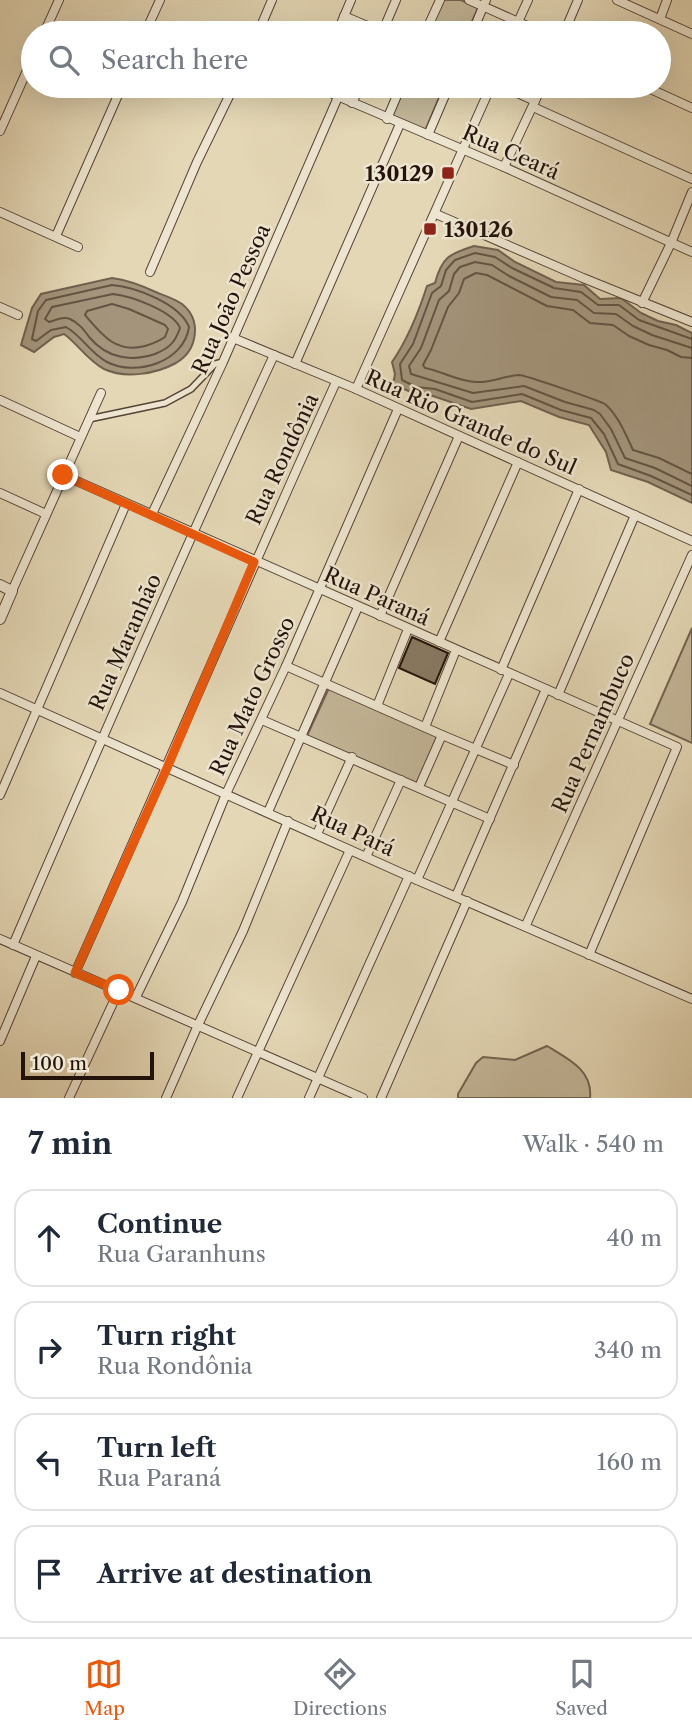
<!DOCTYPE html>
<html lang="en">
<head>
<meta charset="utf-8">
<style>
  :root { --surface:#fff; --page:#f6f6f7; --text:#1f2937; --muted:#747a83; --line:#e0e1e3; --accent:#ea580c }
  body { margin:0; font-family:"Libre Caslon Text",serif; background:var(--page); color:var(--text) }
  .scale { position:absolute; left:21px; bottom:18px; width:133px; box-sizing:border-box; padding-left:7px; border:4px solid #24130b; border-top:0; font-size:19px; line-height:24px; white-space:nowrap; color:#24130b; -webkit-text-stroke:5px #ede5cf; paint-order:stroke }
  .stop { position:absolute; width:21px; height:21px; margin:-16px; border:5px solid #ea580c; border-radius:50%; background:#fff }
  .stop.end { background:#ea580c; border-color:#fff; box-shadow:0 2px 7px #0008 }
  .list { margin:0; padding:0; list-style:none }
  h2 { display:flex; justify-content:space-between; align-items:center; height:91px; margin:0; padding:0 28px; font-size:30px }
  h2 small { font-size:23px; font-weight:400; color:var(--muted) }
  .list li { display:grid; grid-template-columns:46px 1fr auto; gap:21px; align-items:center; box-sizing:border-box; height:98px; margin:0 14px 14px; padding:0 14px; border:2px solid var(--line); border-radius:21px }
  .list b { display:block; font-size:26px; white-space:nowrap }
  .list p { margin:0; font-size:23px; white-space:nowrap; color:var(--muted) }
  .list em { font-size:23px; font-style:normal; color:var(--muted) }
  .icon { flex:none; width:38px; height:38px; fill:none; stroke:currentColor; stroke-width:2; stroke-linecap:round; stroke-linejoin:round }
  .map { position:relative; flex:none; width:692px; height:1098px; overflow:hidden }
  .search { position:absolute; background:var(--surface); box-shadow:0 7px 28px #0002; left:21px; right:21px; top:21px; height:77px; display:flex; align-items:center; gap:18px; box-sizing:border-box; padding:0 24px; border-radius:38px; color:var(--muted); font-size:26px }
  .sheet { height:539px; background:var(--surface) }
  nav { display:flex; justify-content:space-around; align-items:center; box-sizing:border-box; height:98px; border-top:2px solid var(--line); background:var(--surface); font-size:19px; color:var(--muted) }
  nav a { display:grid; justify-items:center; gap:4px }
  nav .on { color:var(--accent) }
  .map>svg:first-child { display:block }
  .green { fill:#c3b698; stroke:#746452; stroke-width:2 }
  .water { fill:#a3947b; stroke:#70604e; stroke-width:2 }
  .lines { fill:none; stroke-linecap:round; stroke-linejoin:round }
  .shore { stroke:#645443; stroke-width:2 }
  .building { fill:#887963; stroke:#24130b; stroke-width:2 }
  .pedestrian-casing { stroke:#544436; stroke-width:8 }
  .minor-casing { stroke:#544436; stroke-width:10 }
  .tertiary-casing { stroke:#544436; stroke-width:12 }
  .pedestrian { stroke:#ede5cf; stroke-width:5 }
  .minor { stroke:#ede5cf; stroke-width:8 }
  .tertiary { stroke:#ede5cf; stroke-width:10 }
  .route { stroke:#ea580c; stroke-width:9 }
  .poi-dot { fill:#8f2418; stroke:#ede5cf; stroke-width:2.5 }
  .labels { text-anchor:middle; dominant-baseline:central; stroke-width:5; stroke-linejoin:round; paint-order:stroke }
  .street-label { font-size:21px; fill:#24130b; stroke:#ede5cf }
  .poi-label { font-size:21px; font-weight:bold; fill:#24130b; stroke:#ede5cf; text-anchor:end }
</style>
</head>
<body>
<div class="map">
<svg width="692" height="1098" viewBox="0 0 692 1098">
  <rect width="100%" height="100%" fill="#e4d7b5"/>
  <filter id="stains"><feTurbulence type="fractalNoise" baseFrequency=".00286" numOctaves="4"/><feColorMatrix values="0 0 0 0 .2 0 0 0 0 .09 0 0 0 0 .02 0 0 0 .5 -.17"/></filter>
  <radialGradient id="worn" r=".72"><stop offset=".6" stop-color="#630" stop-opacity="0"/><stop offset="1" stop-color="#630" stop-opacity=".3"/></radialGradient>
  <g class="green">
    <path d="M439 0H461L478 8 467 33H425Z"/>
    <path d="M402 86H444L425 131 389 116Z"/>
    <path d="M692 628V743L650 724Z"/>
    <path d="M329 688 438 736 418 788 306 738Z"/>
    <path d="M547 1046C568 1059 593 1070 590 1098H458V1094L476 1063 483 1057 515 1060Z"/>
  </g>
  <g class="water">
    <path d="M474 246 498 250 515 262 556 282 584 285 600 299 621 298 641 313 658 321 676 325 692 333V503L648 482 611 470 606 452 589 425 559 417 521 401 471 409 433 396 415 394 393 384 395 374 392 362C408 339 418 314 427 286L435 283C442 257 449 254 474 246Z"/>
    <path d="M112 278C129 280 143 286 158 293 166 296 175 299 182 304 202 320 198 350 176 363 156 374 125 379 104 369 87 360 78 344 64 334L54 337 34 352 21 345 32 308 41 294Z"/>
  </g>
  <g class="lines">
    <g class="shore">
      <path d="M112 285C136 287 180 304 189 327 184 362 136 377 107 362 90 353 82 336 66 327L51 330 36 341 32 339 38 311 46 300Z"/>
      <path d="M113 294C131 296 173 311 180 328 175 343 169 348 155 354 131 362 107 358 90 338 84 330 79 323 70 319 63 316 56 320 49 322L45 319 52 307Z"/>
      <path d="M112 304 129 309 165 325 168 329 165 337C159 341 152 344 145 346 116 354 101 334 85 315L87 311Z"/>
      <path d="M692 339 639 320 619 305H598L581 292 554 288 512 268 495 257 475 253 455 260 446 270 441 286 432 293 413 344 400 364 402 380 416 387 435 389 472 402 522 394 561 410 591 418 604 434 618 464 651 476 692 495"/>
      <path d="M692 348 652 335 633 326 616 314 594 313 577 300 551 297 509 276 492 265 475 262 460 267 454 274 449 291 439 300 421 348 409 366 411 374 473 393 524 386 565 402 594 410 600 414 611 429 625 458 655 468 692 486"/>
      <path d="M692 358 681 357 667 350 649 345 629 336 613 325 590 323 573 310 547 306 487 275 476 273 464 279 459 293 448 307 431 350 423 365 425 368C442 371 459 382 477 382 490 383 504 376 519 375 525 375 600 401 605 404 618 415 626 435 633 450L659 458 692 474"/>
    </g>
  </g>
  <path class="building" d="M412 637 448 653 435 684 399 668Z"/>
  <g class="lines">
    <defs>
      <path id="pedestrian" d="M89 419 165 403 191 389 215 364 223 362"/>
      <g id="minor">
        <path d="M469 0 543 33"/>
        <path d="M617 0 692 34"/>
        <path d="M344 16 384 33"/>
        <path d="M660 19 667 0"/>
        <path d="M44 33 59 0"/>
        <path d="M145 33 160 0"/>
        <path d="M258 33 272 0"/>
        <path d="M337 33 351 0"/>
        <path d="M382 33 396 0"/>
        <path d="M425 33 440 0"/>
        <path d="M472 33 486 0"/>
        <path d="M513 33 528 0"/>
        <path d="M564 33 578 0"/>
        <path d="M314 86 504 167 692 252"/>
        <path d="M502 86 535 101"/>
        <path d="M644 86 692 108"/>
        <path d="M352 103 360 86"/>
        <path d="M533 107 692 179"/>
        <path d="M387 119 401 86"/>
        <path d="M0 131 33 57"/>
        <path d="M428 135 449 86"/>
        <path d="M504 167 542 86"/>
        <path d="M0 212 78 247"/>
        <path d="M436 214 583 278 692 322"/>
        <path d="M56 236 122 86"/>
        <path d="M150 272 197 162 234 86"/>
        <path d="M642 303 671 243 692 192"/>
        <path d="M0 307 18 315"/>
        <path d="M233 338 356 389 692 541"/>
        <path d="M295 364 400 124"/>
        <path d="M356 389 491 86"/>
        <path d="M0 400 80 437"/>
        <path d="M63 475 677 747 589 955"/>
        <path d="M0 493 46 514"/>
        <path d="M152 514 223 362 338 97"/>
        <path d="M12 591 101 393"/>
        <path d="M380 616 459 436"/>
        <path d="M439 642 518 462"/>
        <path d="M286 666 442 735 514 765"/>
        <path d="M501 670 579 489"/>
        <path d="M0 693 417 880 692 999"/>
        <path d="M558 695 635 515"/>
        <path d="M377 706 408 629"/>
        <path d="M262 720 490 819"/>
        <path d="M425 727 456 650"/>
        <path d="M419 787 442 735"/>
        <path d="M0 795 126 504"/>
        <path d="M268 812 358 607"/>
        <path d="M317 834 352 757"/>
        <path d="M366 857 401 780"/>
        <path d="M417 880 509 674"/>
        <path d="M456 896 546 689"/>
        <path d="M526 925 692 555"/>
        <path d="M0 939 363 1098"/>
        <path d="M13 945C98 747 184 550 274 355"/>
        <path d="M75 973C163 777 247 578 336 382"/>
        <path d="M136 997 182 902 226 794 286 666 398 409"/>
        <path d="M0 1041 36 956"/>
        <path d="M69 1098 119 990"/>
        <path d="M166 1098 198 1025 243 931 288 821"/>
        <path d="M237 1098 350 850"/>
        <path d="M309 1098 409 876"/>
        <path d="M381 1098 467 901"/>
      </g>
      <path id="tertiary" d="M0 585 12 591 0 619"/>
    </defs>
    <use href="#pedestrian" class="pedestrian-casing"/>
    <use href="#minor" class="minor-casing"/>
    <use href="#tertiary" class="tertiary-casing"/>
    <use href="#pedestrian" class="pedestrian"/>
    <use href="#minor" class="minor"/>
    <use href="#tertiary" class="tertiary"/>
  </g>
  <g class="lines">
    <path class="route" d="M63 475 254 562 167 768 75 973 119 990"/>
  </g>
  <g class="poi-dot">
    <rect x="441" y="166" width="14" height="14" rx="3.5"/>
    <rect x="423" y="222" width="14" height="14" rx="3.5"/>
  </g>
  <g class="labels">
    <g class="street-label">
      <text transform="translate(511 152) rotate(24)">Rua Ceará</text>
      <text transform="translate(231 299) rotate(-66)">Rua João Pessoa</text>
      <text transform="translate(471 422) rotate(24)">Rua Rio Grande do Sul</text>
      <text transform="translate(282 459) rotate(-65)">Rua Rondônia</text>
      <text transform="translate(377 596) rotate(24)">Rua Paraná</text>
      <text transform="translate(125 642) rotate(-66)">Rua Maranhão</text>
      <text transform="translate(252 696) rotate(-65)">Rua Mato Grosso</text>
      <text transform="translate(593 733) rotate(-66)">Rua Pernambuco</text>
      <text transform="translate(353 831) rotate(25)">Rua Pará</text>
    </g>
    <g class="poi-label">
      <text x="434" y="173">130129</text>
      <text x="444" y="229" text-anchor="start">130126</text>
    </g>
  </g>
  <rect width="100%" height="100%" filter="url(#stains)"/>
  <rect width="100%" height="100%" fill="url(#worn)"/>
</svg>
<div class="scale">100 m</div>
<div class="stop" style="left:119px;top:990px"></div>
<div class="stop end" style="left:63px;top:475px"></div>
<div class="search"><svg class="icon" aria-label="search" viewBox="0 0 24 24"><circle cx="10" cy="10" r="6"/><path d="M15 15l6 6"/></svg>Search here</div>
</div>
<section class="sheet">
<h2>7 min<small>Walk · 540 m</small></h2>
<ul class="list">
<li><svg class="icon" aria-label="ahead" viewBox="0 0 24 24"><path d="M12 20V5M6 11l6-6 6 6"/></svg><div><b>Continue</b><p>Rua Garanhuns</p></div><em>40 m</em></li>
<li><svg class="icon" aria-label="right" viewBox="0 0 24 24"><path d="M7 20v-9h11M14 6l5 5-5 5"/></svg><div><b>Turn right</b><p>Rua Rondônia</p></div><em>340 m</em></li>
<li><svg class="icon" aria-label="left" viewBox="0 0 24 24"><path d="M17 20v-9H6M10 6l-5 5 5 5"/></svg><div><b>Turn left</b><p>Rua Paraná</p></div><em>160 m</em></li>
<li><svg class="icon" aria-label="arrive" viewBox="0 0 24 24"><path d="M6 21V4h12l-3 4 3 4H6"/></svg><div><b>Arrive at destination</b></div></li>
</ul>
</section>
<nav>
<a class="on"><svg class="icon" aria-label="map" viewBox="0 0 24 24"><path d="M3 6l6-2 6 2 6-2v14l-6 2-6-2-6 2zM9 4v14M15 6v14"/></svg>Map</a>
<a><svg class="icon" aria-label="directions" viewBox="0 0 24 24"><path d="M12 3l9 9-9 9-9-9zM9 14v-3h6M13 9l2 2-2 2"/></svg>Directions</a>
<a><svg class="icon" aria-label="saved" viewBox="0 0 24 24"><path d="M7 4h10v16l-5-4-5 4z"/></svg>Saved</a>
</nav>
</body>
</html>
